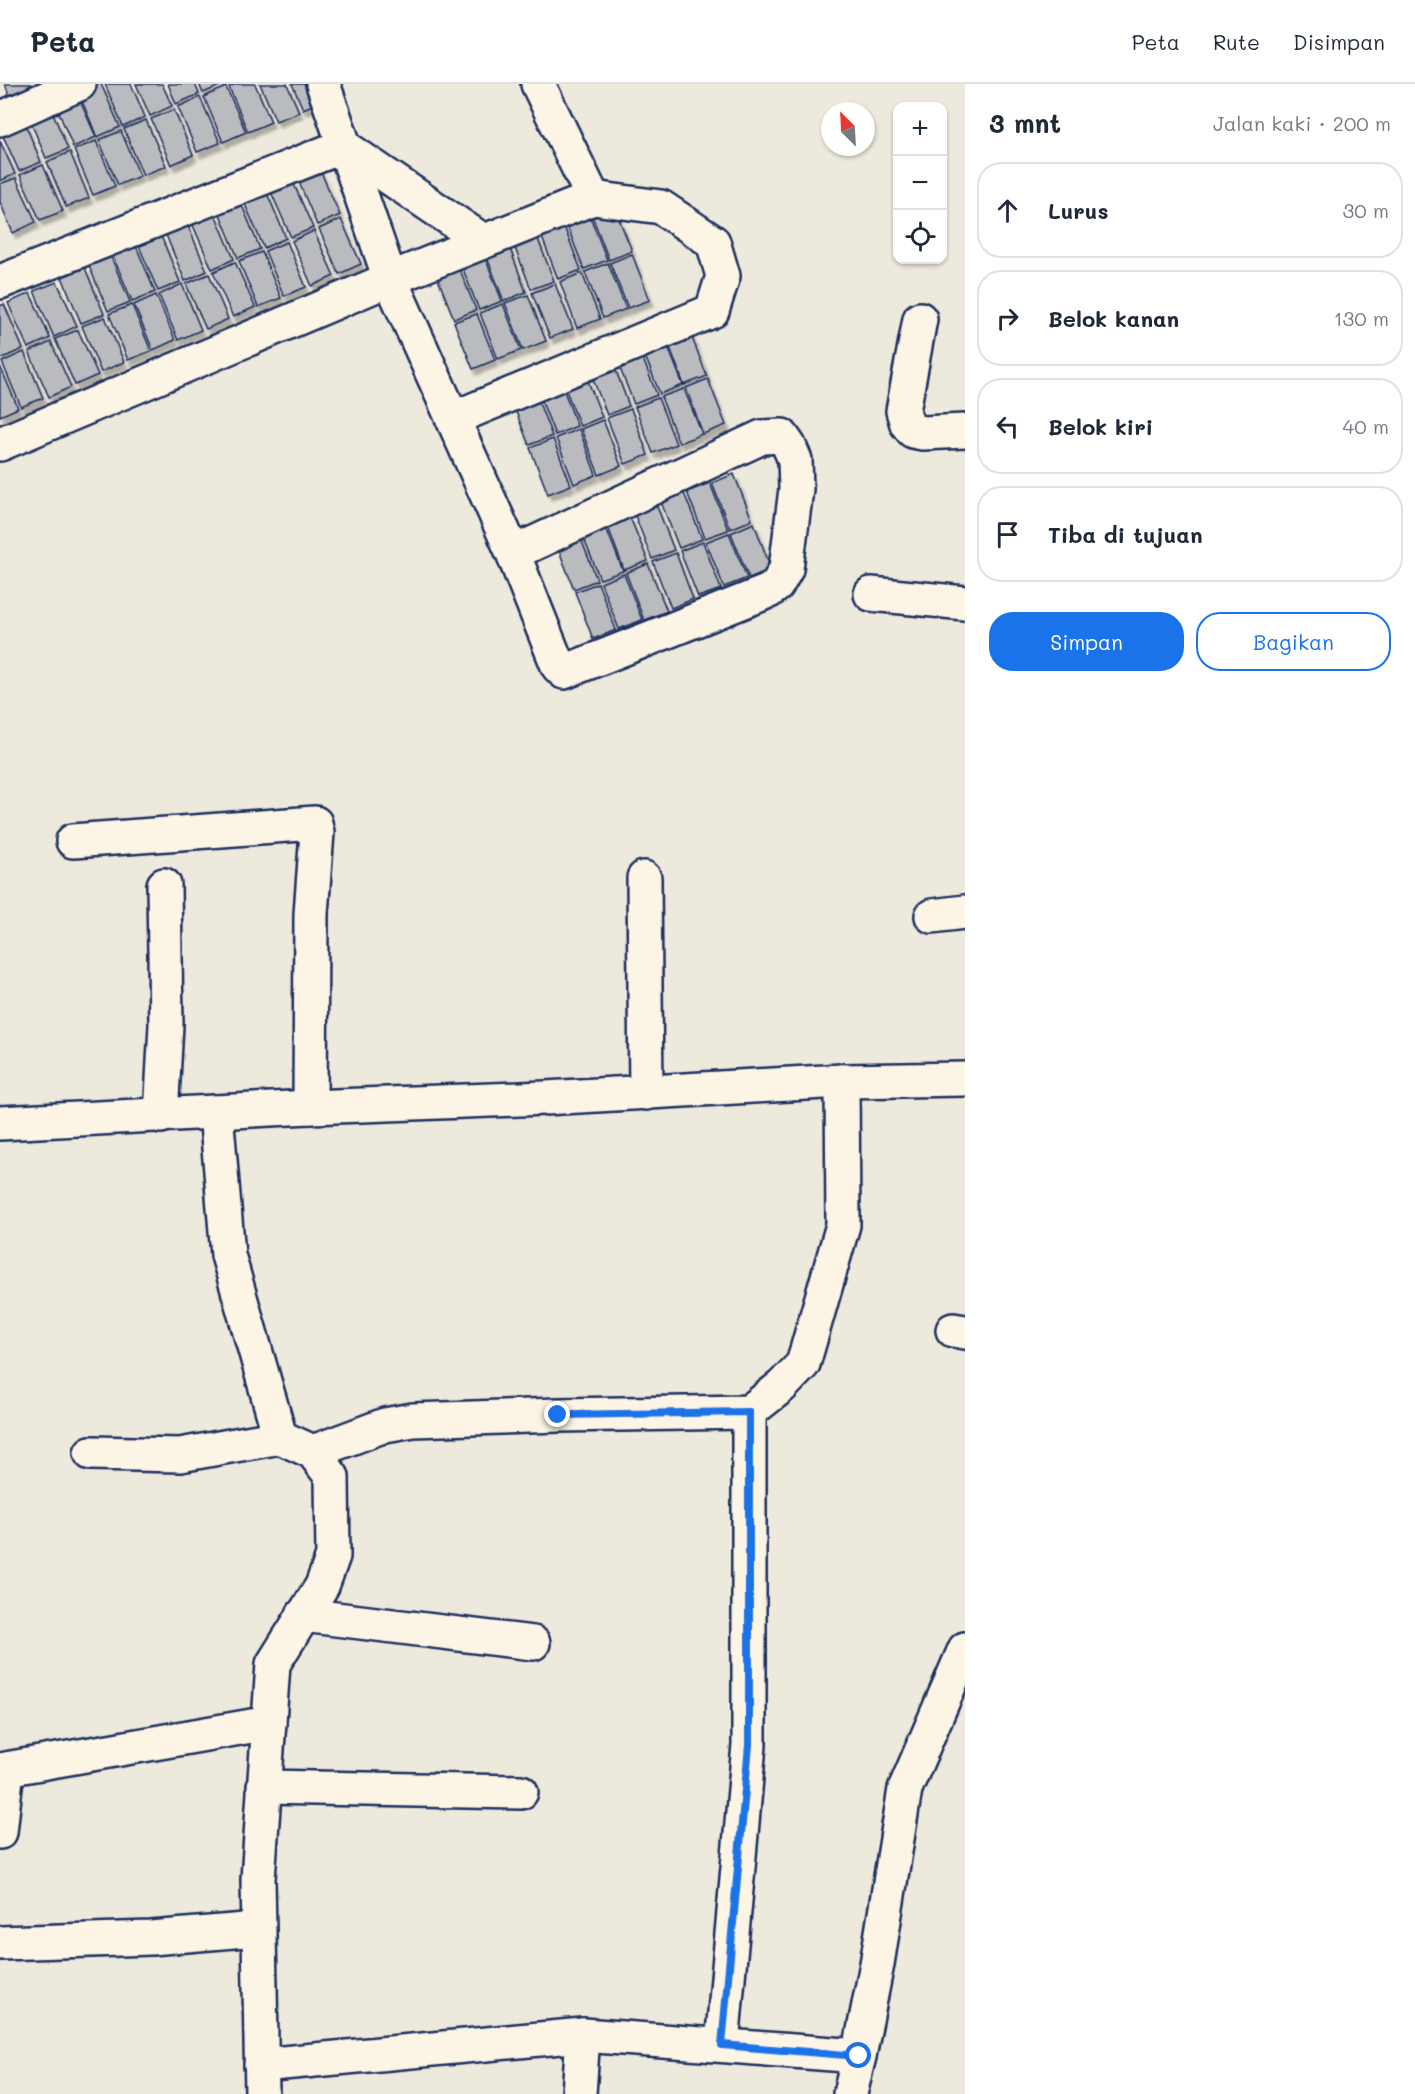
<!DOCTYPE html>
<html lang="id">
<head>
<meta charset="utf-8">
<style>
  :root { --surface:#fff; --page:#f6f6f7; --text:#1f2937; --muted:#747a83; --line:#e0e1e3; --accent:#1a73e8 }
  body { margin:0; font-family:Mali,sans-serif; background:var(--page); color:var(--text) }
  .controls { position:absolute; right:18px; top:18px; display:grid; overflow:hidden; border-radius:12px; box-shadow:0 2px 4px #0004 }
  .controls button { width:54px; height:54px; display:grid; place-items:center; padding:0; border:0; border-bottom:2px solid var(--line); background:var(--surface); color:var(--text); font:30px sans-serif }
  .compass { position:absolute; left:821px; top:18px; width:54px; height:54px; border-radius:50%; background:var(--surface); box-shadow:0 2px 4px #0004; rotate:336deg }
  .stop { position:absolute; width:18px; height:18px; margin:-14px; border:4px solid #1a73e8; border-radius:50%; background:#fff }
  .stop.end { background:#1a73e8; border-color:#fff; box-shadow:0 2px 6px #0008 }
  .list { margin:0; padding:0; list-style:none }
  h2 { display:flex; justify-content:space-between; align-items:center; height:78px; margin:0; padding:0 24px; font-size:26px }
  h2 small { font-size:20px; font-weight:400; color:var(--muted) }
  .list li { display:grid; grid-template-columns:39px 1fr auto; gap:18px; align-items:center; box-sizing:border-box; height:96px; margin:0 12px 12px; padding:0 12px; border:2px solid var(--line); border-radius:24px }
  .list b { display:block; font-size:22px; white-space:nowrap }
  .list em { font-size:20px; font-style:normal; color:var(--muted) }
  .actions { display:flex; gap:12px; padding:18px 24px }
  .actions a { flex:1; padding:14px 0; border:2px solid var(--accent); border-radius:24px; text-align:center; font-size:21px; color:var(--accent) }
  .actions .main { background:var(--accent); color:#fff }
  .icon { flex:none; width:33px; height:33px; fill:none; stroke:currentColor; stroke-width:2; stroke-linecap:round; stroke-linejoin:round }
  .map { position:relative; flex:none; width:965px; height:2010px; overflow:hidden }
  header { display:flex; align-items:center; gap:36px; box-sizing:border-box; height:84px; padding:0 30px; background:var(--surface); border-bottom:2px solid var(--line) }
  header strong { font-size:28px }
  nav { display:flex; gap:33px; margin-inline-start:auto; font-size:21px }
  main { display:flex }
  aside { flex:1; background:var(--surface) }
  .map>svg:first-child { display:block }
  .building { fill:#babbbe; stroke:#1b2f5e; stroke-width:1.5; filter:url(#shadow) }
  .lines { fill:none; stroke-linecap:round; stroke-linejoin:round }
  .street-casing { stroke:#1b2f5e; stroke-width:38 }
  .street { stroke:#fcf5e5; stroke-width:33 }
  .route { stroke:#1a73e8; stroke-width:8 }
</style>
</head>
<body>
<header>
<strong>Peta</strong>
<nav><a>Peta</a><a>Rute</a><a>Disimpan</a></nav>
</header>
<main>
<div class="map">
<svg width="965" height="2010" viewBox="0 0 965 2010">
  <defs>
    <filter id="shadow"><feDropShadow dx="3.5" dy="6" stdDeviation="1.5" flood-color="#0004"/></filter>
  </defs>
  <rect width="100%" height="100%" fill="#eee9dd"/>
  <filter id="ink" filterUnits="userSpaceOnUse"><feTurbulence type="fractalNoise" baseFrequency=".0167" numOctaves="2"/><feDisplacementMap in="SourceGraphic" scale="12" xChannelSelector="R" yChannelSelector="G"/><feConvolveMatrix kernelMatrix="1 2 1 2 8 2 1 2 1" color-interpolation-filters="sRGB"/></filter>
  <g filter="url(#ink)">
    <g class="building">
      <path d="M5 0H31L33 4 10 13Z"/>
      <path d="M96 0H101L120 43 97 53 78 7Z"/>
      <path d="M105 0H131L145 33 123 43Z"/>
      <path d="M136 0H162L172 22 150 32Z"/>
      <path d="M168 0H195L199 10 176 20Z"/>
      <path d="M199 0H225L203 9Z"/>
      <path d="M236 0H255L271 38 248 48 229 3Z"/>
      <path d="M260 0H287L299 28 276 37Z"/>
      <path d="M292 0H319L326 15 303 25Z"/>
      <path d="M226 3 246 48 223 58 204 13Z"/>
      <path d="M76 8 96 53 73 63 54 17Z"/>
      <path d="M200 13 220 59 197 68 178 23Z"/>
      <path d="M49 20 68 65 46 74 27 29Z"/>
      <path d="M174 26 193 71 171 81 151 35Z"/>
      <path d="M22 32 41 78 19 87 0 45Z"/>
      <path d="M146 36 166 82 143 91 124 45Z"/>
      <path d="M121 47 140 92 118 101 99 56Z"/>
      <path d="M0 57 15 90 0 97Z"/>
      <path d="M96 57 115 102 93 111 74 66Z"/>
      <path d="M70 68 89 114 66 123 47 78Z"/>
      <path d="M43 81 63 127 40 136 20 91Z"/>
      <path d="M320 86 340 131 317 141 298 96Z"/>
      <path d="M16 94 36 138 13 149 0 118V100Z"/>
      <path d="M293 98 313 144 291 153 271 108Z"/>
      <path d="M267 109 286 154 264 164 244 118Z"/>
      <path d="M241 119 260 165 238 174 219 128Z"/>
      <path d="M613 120 632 167 609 176 591 129Z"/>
      <path d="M215 130 234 175 212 185 192 139Z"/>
      <path d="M589 130 607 176 584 185 566 139Z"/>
      <path d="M341 135 361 180 339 190 319 145Z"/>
      <path d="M563 140 581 186 558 195 540 148Z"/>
      <path d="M188 142 207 187 185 197 166 151Z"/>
      <path d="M314 147 334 192 312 202 292 157Z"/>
      <path d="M536 150 554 197 531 205 513 159Z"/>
      <path d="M161 152 180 198 158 207 139 162Z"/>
      <path d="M287 158 306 203 284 212 265 167Z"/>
      <path d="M136 162 155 208 132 217 113 172Z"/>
      <path d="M509 162 526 208 504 217 486 171Z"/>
      <path d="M262 168 281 214 258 223 239 177Z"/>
      <path d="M632 170 650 216 628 224 610 179Z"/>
      <path d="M484 171 502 217 479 226 461 180Z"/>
      <path d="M111 173 130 218 108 227 89 182Z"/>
      <path d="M235 178 255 223 233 233 213 188Z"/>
      <path d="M608 179 626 225 603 234 585 188Z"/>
      <path d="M458 181 476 226 454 235 436 190Z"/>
      <path d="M85 184 104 230 81 239 62 193Z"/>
      <path d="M582 189 600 235 577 244 560 198Z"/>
      <path d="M209 190 228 235 206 245 186 200Z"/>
      <path d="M57 198 77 242 54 253 34 207Z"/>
      <path d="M182 200 201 246 178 256 159 211Z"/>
      <path d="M555 200 573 245 550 254 532 209Z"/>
      <path d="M30 209 50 254 28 264 8 219Z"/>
      <path d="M156 211 175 256 153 266 134 221Z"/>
      <path d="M528 211 546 257 523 266 505 219Z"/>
      <path d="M4 220 23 265 0 275V222Z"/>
      <path d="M503 220 521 266 498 275 480 229Z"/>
      <path d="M132 221 151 267 128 276 109 230Z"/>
      <path d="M477 230 495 276 473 285 454 238Z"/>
      <path d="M105 233 124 278 101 288 82 242Z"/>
      <path d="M78 246 98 291 75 301 55 255Z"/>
      <path d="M689 246 707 292 684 301 667 255Z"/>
      <path d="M665 255 683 301 660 310 642 264Z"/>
      <path d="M51 258 71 303 49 313 29 268Z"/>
      <path d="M639 265 657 311 634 320 616 274Z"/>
      <path d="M24 268 43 314 21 323 2 278Z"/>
      <path d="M612 276 629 322 607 331 589 285Z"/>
      <path d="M0 282 18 324 0 332Z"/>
      <path d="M584 287 602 333 580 342 562 296Z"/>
      <path d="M708 295 726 341 703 350 686 304Z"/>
      <path d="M560 296 577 342 555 351 537 305Z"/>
      <path d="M684 305 702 350 679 359 661 313Z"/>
      <path d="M534 306 552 352 529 361 511 315Z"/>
      <path d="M658 314 676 360 653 369 635 323Z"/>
      <path d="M631 325 648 371 625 380 607 334Z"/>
      <path d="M603 336 621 382 599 391 581 345Z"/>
      <path d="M579 345 596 391 574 400 556 354Z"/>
      <path d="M553 355 571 401 548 410 530 364Z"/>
      <path d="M734 390 752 436 730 445 712 399Z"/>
      <path d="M710 399 728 446 705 454 687 408Z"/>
      <path d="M684 409 702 455 679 464 661 418Z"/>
      <path d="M656 420 674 466 652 475 634 429Z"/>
      <path d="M629 431 648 477 624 486 607 440Z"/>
      <path d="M754 439 771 485 749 494 731 449Z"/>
      <path d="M605 441 623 487 600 495 582 450Z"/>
      <path d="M729 449 747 494 724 503 706 458Z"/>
      <path d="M579 450 597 496 574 505 556 459Z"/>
      <path d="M703 458 721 505 698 513 680 467Z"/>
      <path d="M676 469 693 515 671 524 653 478Z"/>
      <path d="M648 480 667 527 644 536 626 489Z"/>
      <path d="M624 490 642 536 619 545 601 499Z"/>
      <path d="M598 499 616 546 593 555 575 508Z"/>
    </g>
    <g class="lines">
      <defs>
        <g id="street">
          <path d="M323 0 390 195 513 469 558 582 564 588 769 507 777 501 786 485 796 405 795 376 789 362 782 352 762 353 513 469"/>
          <path d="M538 0 593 114"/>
          <path d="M0 35 79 0"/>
          <path d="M0 198 343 62 483 157"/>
          <path d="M920 235 903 327 907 340 913 347 923 349 965 347"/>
          <path d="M0 360 390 195 593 114 661 123 713 158 723 192 712 227 454 334"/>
          <path d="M871 510 965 519"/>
          <path d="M73 757 315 739 317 748 311 830 310 1023"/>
          <path d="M644 794 646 1009"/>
          <path d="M932 832 965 828"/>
          <path d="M216 1028 228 1171 280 1353 313 1368 332 1393 333 1472 322 1502 273 1580 258 1795 262 2010"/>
          <path d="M161 1032 166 941 164 801"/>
          <path d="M0 1039 310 1023 545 1014 842 997 965 995"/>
          <path d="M953 1246 965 1248"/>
          <path d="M313 1368 385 1341 413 1336 558 1331 749 1328 782 1302 803 1280 843 1141 842 997"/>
          <path d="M91 1369 180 1371 280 1353"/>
          <path d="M303 1531 533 1559"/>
          <path d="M0 1686 269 1639"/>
          <path d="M264 1703 521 1708"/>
          <path d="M0 1748 7 1685"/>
          <path d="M0 1859 151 1854 257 1845"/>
          <path d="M722 1961 749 1661V1328"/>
          <path d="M261 1981 583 1951 859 1972 877 1880 905 1705 965 1565"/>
          <path d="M579 2010 583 1951"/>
          <path d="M850 2010 859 1972"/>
        </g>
      </defs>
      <use href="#street" class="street-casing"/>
      <use href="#street" class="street"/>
    </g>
  </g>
  <g class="lines" filter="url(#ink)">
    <path class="route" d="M558 1331 749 1328V1661L722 1961 859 1972"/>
  </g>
</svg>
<div class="controls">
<button>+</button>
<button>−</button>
<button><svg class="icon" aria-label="locate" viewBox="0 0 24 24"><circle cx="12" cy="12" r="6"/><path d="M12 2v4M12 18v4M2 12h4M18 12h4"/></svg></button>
</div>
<svg class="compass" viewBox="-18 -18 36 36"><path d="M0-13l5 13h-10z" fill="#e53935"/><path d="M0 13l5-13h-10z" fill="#747a83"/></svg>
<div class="stop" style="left:859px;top:1972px"></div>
<div class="stop end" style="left:558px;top:1331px"></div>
</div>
<aside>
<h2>3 mnt<small>Jalan kaki · 200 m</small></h2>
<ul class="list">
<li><svg class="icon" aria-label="ahead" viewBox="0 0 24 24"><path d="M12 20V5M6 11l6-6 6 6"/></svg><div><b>Lurus</b></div><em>30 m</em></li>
<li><svg class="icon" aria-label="right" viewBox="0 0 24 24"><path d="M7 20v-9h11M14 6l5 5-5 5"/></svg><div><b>Belok kanan</b></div><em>130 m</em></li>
<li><svg class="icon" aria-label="left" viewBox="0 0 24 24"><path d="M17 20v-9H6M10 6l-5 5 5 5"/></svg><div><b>Belok kiri</b></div><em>40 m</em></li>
<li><svg class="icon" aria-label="arrive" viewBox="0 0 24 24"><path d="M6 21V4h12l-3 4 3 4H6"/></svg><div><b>Tiba di tujuan</b></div></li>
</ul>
<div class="actions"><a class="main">Simpan</a><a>Bagikan</a></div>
</aside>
</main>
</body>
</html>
